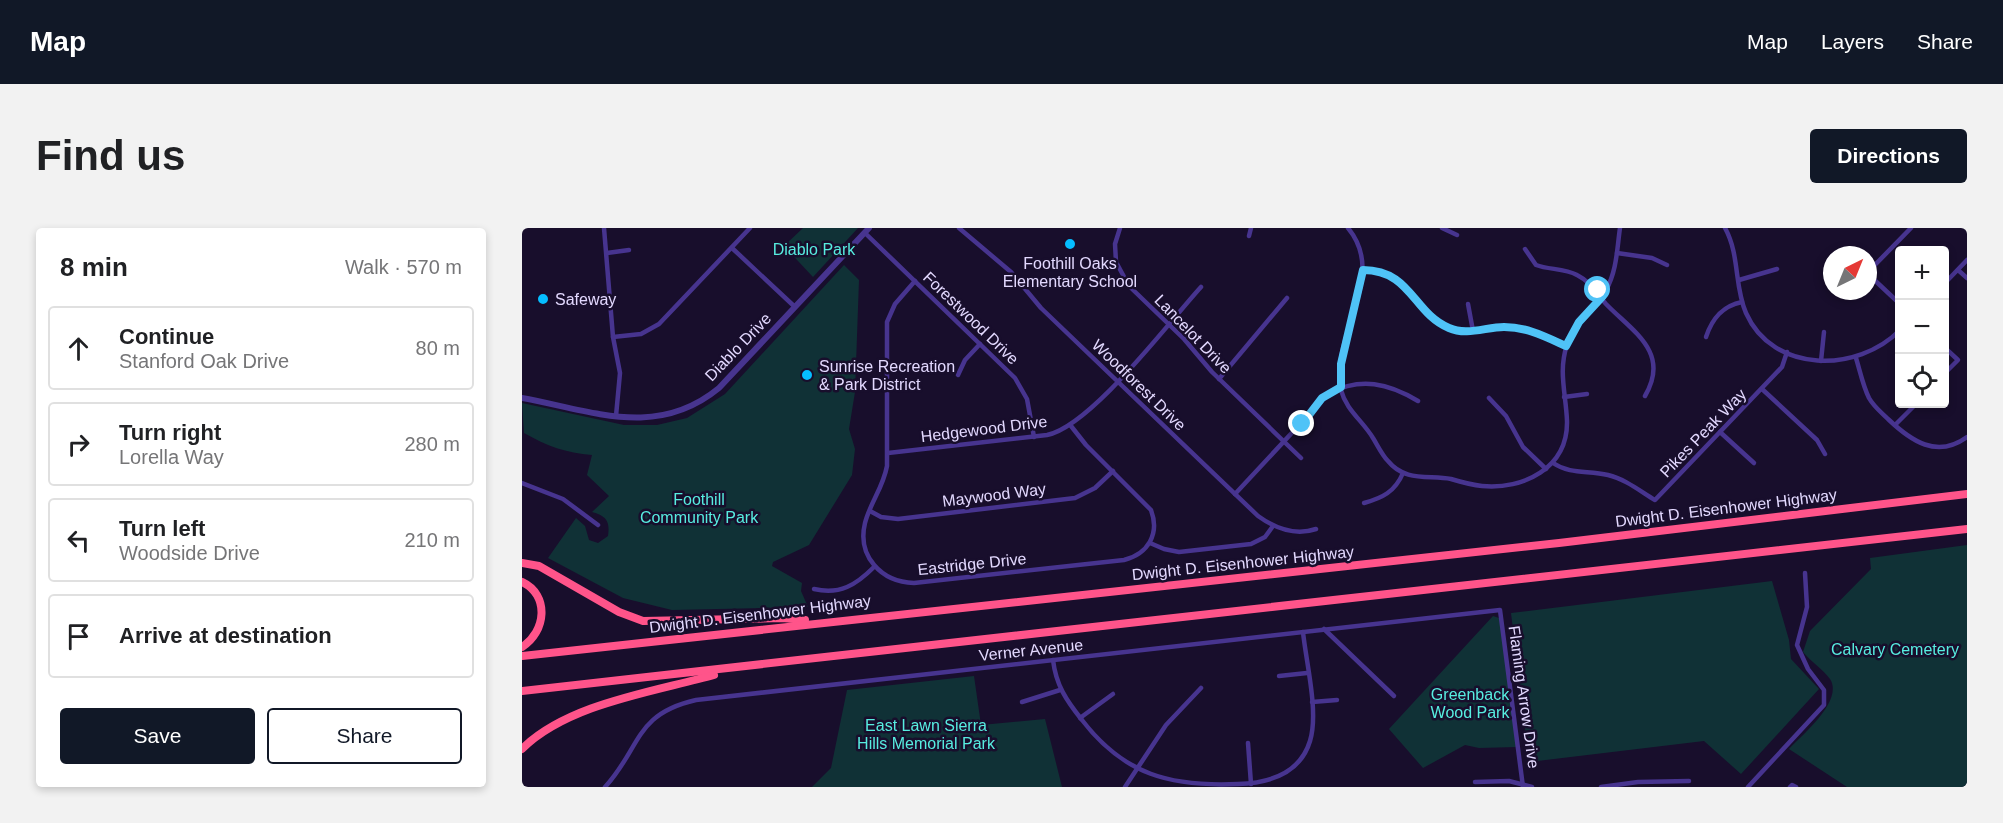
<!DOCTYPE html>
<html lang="en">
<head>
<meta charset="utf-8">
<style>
  :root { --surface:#fff; --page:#f2f2f2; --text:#202124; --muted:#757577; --line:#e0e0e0; --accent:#111827 }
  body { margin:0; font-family:Helvetica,sans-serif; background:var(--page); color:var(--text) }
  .controls { position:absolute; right:18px; top:18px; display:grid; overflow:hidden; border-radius:6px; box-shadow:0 3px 9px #0003 }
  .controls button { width:54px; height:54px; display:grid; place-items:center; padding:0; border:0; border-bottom:2px solid var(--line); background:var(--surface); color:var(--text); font:30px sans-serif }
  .compass { position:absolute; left:1301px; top:18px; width:54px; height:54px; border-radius:50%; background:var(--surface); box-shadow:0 3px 9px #0003; rotate:43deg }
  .stop { position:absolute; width:18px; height:18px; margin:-14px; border:4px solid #4fc3f7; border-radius:50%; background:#fff }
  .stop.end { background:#4fc3f7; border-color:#fff; box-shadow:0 2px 6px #0008 }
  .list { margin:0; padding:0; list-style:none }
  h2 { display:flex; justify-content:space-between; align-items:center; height:78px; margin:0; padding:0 24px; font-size:26px }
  h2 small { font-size:20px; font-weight:400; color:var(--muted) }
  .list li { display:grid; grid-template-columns:39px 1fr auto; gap:18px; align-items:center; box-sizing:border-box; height:84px; margin:0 12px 12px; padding:0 12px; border:2px solid var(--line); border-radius:6px }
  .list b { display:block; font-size:22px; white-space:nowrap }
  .list p { margin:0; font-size:20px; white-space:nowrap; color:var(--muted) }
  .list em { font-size:20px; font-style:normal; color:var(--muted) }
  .actions { display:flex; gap:12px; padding:18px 24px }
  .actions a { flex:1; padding:14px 0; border:2px solid var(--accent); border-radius:6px; text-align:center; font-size:21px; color:var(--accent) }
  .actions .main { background:var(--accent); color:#fff }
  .icon { flex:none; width:33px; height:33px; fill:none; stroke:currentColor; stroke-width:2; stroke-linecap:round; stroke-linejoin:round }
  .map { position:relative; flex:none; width:1445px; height:559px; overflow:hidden; border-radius:6px }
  header { display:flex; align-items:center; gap:36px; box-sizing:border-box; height:84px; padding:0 30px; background:var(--accent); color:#fff }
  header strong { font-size:28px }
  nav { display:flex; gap:33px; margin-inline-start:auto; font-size:21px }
  .intro { display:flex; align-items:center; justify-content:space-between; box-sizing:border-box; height:144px; padding:0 36px }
  h1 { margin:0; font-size:42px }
  .button { padding:15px 27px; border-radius:6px; background:var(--accent); color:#fff; font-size:21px; font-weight:700 }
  main { display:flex; gap:36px; padding:0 36px }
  aside { flex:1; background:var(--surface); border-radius:6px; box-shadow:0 3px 9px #0003 }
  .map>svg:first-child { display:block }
  .green { fill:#103136 }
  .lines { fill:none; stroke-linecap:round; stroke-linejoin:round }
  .minor { stroke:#47348f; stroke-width:4.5 }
  .tertiary { stroke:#47348f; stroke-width:6 }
  .motorway { stroke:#ff548a; stroke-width:8 }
  .route { stroke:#4fc3f7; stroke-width:8 }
  .poi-dot { fill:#05bdff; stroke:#180e2c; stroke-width:2 }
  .labels { text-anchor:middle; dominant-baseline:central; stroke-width:5; stroke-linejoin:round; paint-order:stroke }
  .park-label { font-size:16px; fill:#57ede0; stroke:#180e2c }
  .poi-label { font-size:16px; fill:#e3d9ff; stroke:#180e2c; text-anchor:start }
  .street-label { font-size:16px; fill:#e3d9ff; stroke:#180e2c }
</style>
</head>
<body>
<header>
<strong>Map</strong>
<nav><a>Map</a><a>Layers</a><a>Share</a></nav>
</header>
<div class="intro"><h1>Find us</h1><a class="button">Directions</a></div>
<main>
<aside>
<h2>8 min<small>Walk · 570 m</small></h2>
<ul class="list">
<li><svg class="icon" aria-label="ahead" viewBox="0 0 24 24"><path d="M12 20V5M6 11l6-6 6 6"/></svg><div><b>Continue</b><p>Stanford Oak Drive</p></div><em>80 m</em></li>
<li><svg class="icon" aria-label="right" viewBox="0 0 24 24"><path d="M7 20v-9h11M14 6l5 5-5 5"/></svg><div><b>Turn right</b><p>Lorella Way</p></div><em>280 m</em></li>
<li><svg class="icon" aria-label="left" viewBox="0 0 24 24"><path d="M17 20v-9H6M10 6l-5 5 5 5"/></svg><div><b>Turn left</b><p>Woodside Drive</p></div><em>210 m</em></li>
<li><svg class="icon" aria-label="arrive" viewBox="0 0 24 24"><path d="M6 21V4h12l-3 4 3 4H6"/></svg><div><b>Arrive at destination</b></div></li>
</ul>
<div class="actions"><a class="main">Save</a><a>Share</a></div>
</aside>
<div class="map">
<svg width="1445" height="559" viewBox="0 0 1445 559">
  <rect width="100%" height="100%" fill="#180e2c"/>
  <g class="green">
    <path d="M281 0H336L291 49 262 18Z"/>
    <path d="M322 37 337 52 333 164 327 201 333 221 330 247 287 317 251 334 250 338 280 355 279 363 286 379 150 382 101 370 26 330 54 290 63 298 67 312 76 315 86 308C88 294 85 288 70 284L87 268 65 247 70 227C44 225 25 218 2 205L0 175 102 197H135L165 190 203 166Z"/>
    <path d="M1445 317V559H1325L1267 521C1280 507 1322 473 1308 451 1301 441 1289 434 1281 424L1288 403 1349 341 1348 330Z"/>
    <path d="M1250 353 1267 412 1269 431 1297 461 1219 546 1182 513 1007 534 989 385Z"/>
    <path d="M971 388 980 391 995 519 957 520 943 517 901 540 867 501Z"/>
    <path d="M452 448 459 497 523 491 540 559H290L309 540 325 462Z"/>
  </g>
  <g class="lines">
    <g class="minor">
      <path d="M82 0 91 109 98 145 94 188"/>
      <path d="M437 0 489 44 519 80 736 288C754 301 773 308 794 301"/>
      <path d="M598 0 593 16 594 34 607 58 662 111 690 144 779 230"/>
      <path d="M826 0C867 49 807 108 819 162 824 182 841 193 851 210 856 218 860 227 866 233 883 254 906 247 929 251 939 254 949 257 960 258 1001 262 1046 240 1045 193 1044 166 1036 143 1045 117 1053 94 1072 82 1084 62 1095 43 1095 20 1098 0"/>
      <path d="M920 0 935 7"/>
      <path d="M1203 0C1218 27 1212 58 1224 85 1251 146 1336 145 1378 102"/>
      <path d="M343 5 493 150 505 171 512 209"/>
      <path d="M727 8 729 0"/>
      <path d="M210 20 273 79"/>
      <path d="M1003 21 1014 37C1027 42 1042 40 1055 47 1069 54 1074 65 1084 76 1110 103 1149 124 1123 168"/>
      <path d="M85 25 107 22"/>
      <path d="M1095 25 1130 30 1145 37"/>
      <path d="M841 42C889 43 891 85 927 100 945 108 964 99 982 99 1005 99 1024 109 1044 118"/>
      <path d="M1436 42 1445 50"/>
      <path d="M1346 44 1389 0"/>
      <path d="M1346 46 1378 76"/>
      <path d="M1217 52 1255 41"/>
      <path d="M393 53 373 76 365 94V238C361 260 348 275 343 295 335 328 359 354 392 355L602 332C626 326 638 306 629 282L564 217 549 198"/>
      <path d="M1422 56 1445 32"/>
      <path d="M946 76 951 103"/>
      <path d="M91 109 119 106 137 96 228 0"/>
      <path d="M1184 109C1190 91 1200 78 1220 74"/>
      <path d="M1422 119 1436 132 1422 146"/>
      <path d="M1334 130C1338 143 1341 158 1347 170 1352 179 1360 185 1366 191 1389 213 1415 231 1445 209"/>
      <path d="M1299 133 1302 104"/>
      <path d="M436 147 443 132 458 116"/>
      <path d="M697 151 765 70"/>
      <path d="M1240 161 1295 212 1303 226"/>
      <path d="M1042 169 1065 166"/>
      <path d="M967 170 984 188 1001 219 1024 241"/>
      <path d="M1373 197 1394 176"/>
      <path d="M1198 204 1232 235"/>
      <path d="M366 225 525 207C569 198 647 94 679 59"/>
      <path d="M1031 235C1049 247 1066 242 1086 247 1103 251 1118 263 1133 272L1260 139 1265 124"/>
      <path d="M0 255 41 271 76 297"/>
      <path d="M713 266 807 165C839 149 866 155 896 173"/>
      <path d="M842 275C860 270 873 264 881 245"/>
      <path d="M348 283 359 289 376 291 553 270 573 260 591 243"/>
      <path d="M628 315 642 321 657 324 729 316 743 309 751 298"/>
      <path d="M292 361C318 367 334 357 352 339"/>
      <path d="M802 401 872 468"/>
      <path d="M531 432C534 457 544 472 560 492 602 547 649 559 716 556 747 555 778 546 788 513 797 484 784 434 781 404"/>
      <path d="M757 448 785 445"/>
      <path d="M500 474 538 462"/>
      <path d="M790 474 815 472"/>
      <path d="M558 490 591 466"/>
      <path d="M726 515 729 556"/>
      <path d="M953 554 987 553 1010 559"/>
      <path d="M83 559C119 520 112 486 174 472L978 382 1001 559"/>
      <path d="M603 559 644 497 679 460"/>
      <path d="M1079 559 1116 554 1167 553"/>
      <path d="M1226 559 1302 477V462L1286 441 1275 417 1285 379 1283 345"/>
      <path d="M1268 559 1270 557 1274 559"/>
    </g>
    <path class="tertiary" d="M0 170C71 183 135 211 197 160L347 0"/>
    <g class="motorway">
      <path d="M0 335 17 338 97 384 121 393 260 390 283 392"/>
      <path d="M0 354C28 367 24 404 0 419"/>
      <path d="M0 428 1037 315 1445 266"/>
      <path d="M0 463 1445 301"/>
      <path d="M0 521C45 476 131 464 192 447"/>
    </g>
  </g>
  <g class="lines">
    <path class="route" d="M780 196 800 170 819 159V136L841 42C889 42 891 85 927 100 945 108 964 99 982 99 1005 99 1024 109 1044 118L1057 94 1080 69 1076 62"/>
  </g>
  <g class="poi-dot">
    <circle cx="548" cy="16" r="6"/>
    <circle cx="21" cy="71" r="6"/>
    <circle cx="285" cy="147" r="6"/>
  </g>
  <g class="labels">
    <g class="park-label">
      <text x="292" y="21">Diablo Park</text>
      <text x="177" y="271">Foothill<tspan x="177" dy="18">Community Park</tspan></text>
      <text x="1373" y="421">Calvary Cemetery</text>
      <text x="948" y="466">Greenback<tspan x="948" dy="18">Wood Park</tspan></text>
      <text x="404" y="497">East Lawn Sierra<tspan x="404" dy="18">Hills Memorial Park</tspan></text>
    </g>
    <g class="poi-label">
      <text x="548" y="35" text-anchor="middle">Foothill Oaks<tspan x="548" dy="18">Elementary School</tspan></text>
      <text x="33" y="71">Safeway</text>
      <text x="297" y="138">Sunrise Recreation<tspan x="297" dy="18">&amp; Park District</tspan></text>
    </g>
    <g class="street-label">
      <text transform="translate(449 90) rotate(44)">Forestwood Drive</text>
      <text transform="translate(671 106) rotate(46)">Lancelot Drive</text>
      <text transform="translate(216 119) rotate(-46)">Diablo Drive</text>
      <text transform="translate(617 157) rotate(44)">Woodforest Drive</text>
      <text transform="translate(462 201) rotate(-7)">Hedgewood Drive</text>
      <text transform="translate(1181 205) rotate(-46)">Pikes Peak Way</text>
      <text transform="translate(472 267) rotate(-7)">Maywood Way</text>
      <text transform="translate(1204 280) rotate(-7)">Dwight D. Eisenhower Highway</text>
      <text transform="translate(721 335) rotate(-6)">Dwight D. Eisenhower Highway</text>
      <text transform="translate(450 336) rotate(-6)">Eastridge Drive</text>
      <text transform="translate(238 386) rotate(-7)">Dwight D. Eisenhower Highway</text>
      <text transform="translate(509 422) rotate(-6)">Verner Avenue</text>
      <text transform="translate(1002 469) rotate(82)">Flaming Arrow Drive</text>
    </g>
  </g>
</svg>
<div class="controls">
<button>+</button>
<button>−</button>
<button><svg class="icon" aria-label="locate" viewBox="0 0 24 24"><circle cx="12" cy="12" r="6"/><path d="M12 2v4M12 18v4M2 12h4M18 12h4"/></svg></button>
</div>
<svg class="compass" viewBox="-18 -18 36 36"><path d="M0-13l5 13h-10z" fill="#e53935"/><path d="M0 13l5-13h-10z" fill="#757577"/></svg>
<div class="stop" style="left:1076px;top:62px"></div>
<div class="stop end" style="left:780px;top:196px"></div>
</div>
</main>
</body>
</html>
